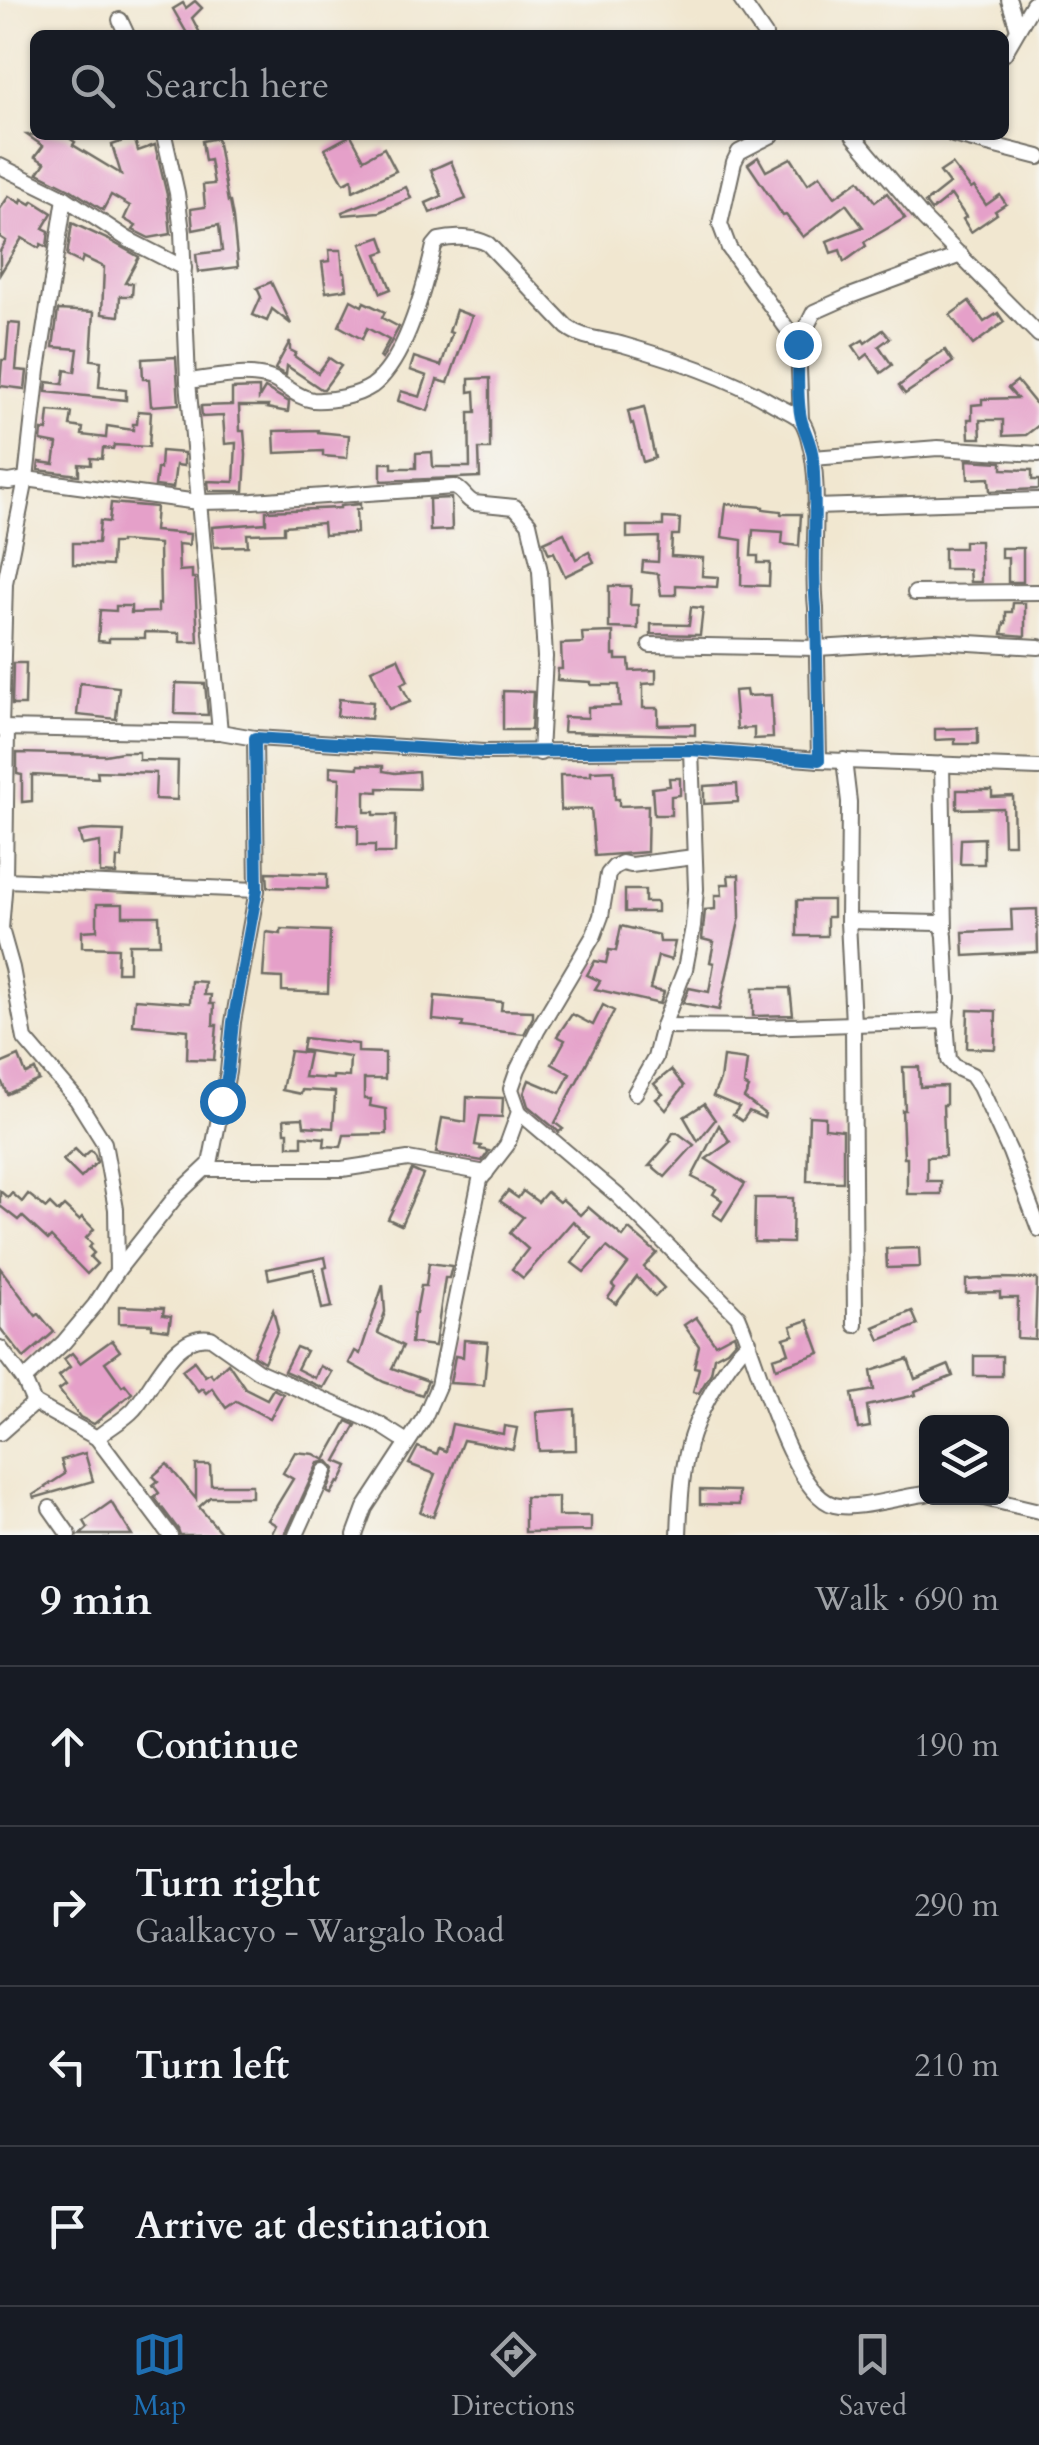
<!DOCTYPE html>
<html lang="en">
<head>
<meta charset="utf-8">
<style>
  :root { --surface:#171b24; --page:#242831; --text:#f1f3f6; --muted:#9ea1a6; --line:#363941; --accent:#1f6fb2 }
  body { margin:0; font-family:Cardo,serif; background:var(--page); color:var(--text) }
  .controls { position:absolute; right:30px; bottom:30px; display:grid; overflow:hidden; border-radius:15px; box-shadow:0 2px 8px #0004 }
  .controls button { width:90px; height:90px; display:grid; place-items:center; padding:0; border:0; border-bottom:2px solid var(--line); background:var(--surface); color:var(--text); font:50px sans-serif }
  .stop { position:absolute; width:30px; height:30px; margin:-22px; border:8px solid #1f6fb2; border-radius:50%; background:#fff }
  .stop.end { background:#1f6fb2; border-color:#fff; box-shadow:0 2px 10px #0008 }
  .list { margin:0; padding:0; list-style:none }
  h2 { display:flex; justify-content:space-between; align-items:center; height:130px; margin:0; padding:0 40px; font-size:42px }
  h2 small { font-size:32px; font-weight:400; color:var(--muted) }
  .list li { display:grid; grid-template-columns:65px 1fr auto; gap:30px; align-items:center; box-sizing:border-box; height:160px; padding:0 40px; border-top:2px solid var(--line) }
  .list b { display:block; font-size:38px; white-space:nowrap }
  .list p { margin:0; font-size:32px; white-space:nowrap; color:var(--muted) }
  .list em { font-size:32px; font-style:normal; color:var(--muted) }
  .icon { flex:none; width:55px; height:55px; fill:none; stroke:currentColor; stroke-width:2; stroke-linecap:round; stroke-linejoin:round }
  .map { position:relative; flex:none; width:1039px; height:1535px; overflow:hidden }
  .search { position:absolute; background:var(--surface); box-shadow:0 2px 8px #0004; left:30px; right:30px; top:30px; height:110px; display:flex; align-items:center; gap:25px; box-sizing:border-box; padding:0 35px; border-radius:15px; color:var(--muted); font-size:38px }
  .sheet { height:770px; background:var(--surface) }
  nav { display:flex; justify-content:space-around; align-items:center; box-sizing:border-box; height:140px; border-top:2px solid var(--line); background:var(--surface); font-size:28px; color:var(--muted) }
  nav a { display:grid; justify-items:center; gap:5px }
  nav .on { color:var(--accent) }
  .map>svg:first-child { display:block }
  .building { fill:#e5a0c9 }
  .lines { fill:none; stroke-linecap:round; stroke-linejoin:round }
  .minor-casing { stroke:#706d65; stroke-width:18 }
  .minor { stroke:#fff; stroke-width:14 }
  .route { stroke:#1f6fb2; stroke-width:12 }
</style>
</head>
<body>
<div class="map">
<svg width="1039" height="1535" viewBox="0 0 1039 1535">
  <rect width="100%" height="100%" fill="#f6f6f2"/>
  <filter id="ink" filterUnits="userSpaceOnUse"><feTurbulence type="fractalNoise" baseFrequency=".01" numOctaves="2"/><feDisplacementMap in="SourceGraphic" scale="20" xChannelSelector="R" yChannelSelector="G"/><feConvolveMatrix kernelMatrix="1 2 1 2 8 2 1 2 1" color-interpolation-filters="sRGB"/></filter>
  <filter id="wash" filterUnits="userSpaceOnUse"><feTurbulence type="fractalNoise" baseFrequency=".0048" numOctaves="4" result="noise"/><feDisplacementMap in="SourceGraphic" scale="40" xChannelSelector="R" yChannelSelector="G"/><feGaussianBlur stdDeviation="2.25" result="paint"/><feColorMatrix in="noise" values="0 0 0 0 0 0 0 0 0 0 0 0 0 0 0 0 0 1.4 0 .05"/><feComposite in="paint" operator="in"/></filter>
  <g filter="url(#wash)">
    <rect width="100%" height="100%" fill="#f1e7d0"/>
    <g id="blocks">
      <g class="building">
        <path d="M195 1 202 8 192 18 201 35H188L173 9 183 3 186 8Z"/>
        <path d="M27 135H65L75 142 73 145 121 174 112 145 134 137 138 151 155 145 167 195 171 234 149 238 133 230 136 226 124 219 130 206 111 195 103 210 70 189 38 173 45 163 35 157 43 146Z"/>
        <path d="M351 135 364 159 384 148 396 171 353 191 352 179 344 183 325 149Z"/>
        <path d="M217 138 228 202H230L233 218 238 267 198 272 196 254 222 251 219 225 193 230 191 209 205 207 203 185 214 184 210 160 205 161 202 141Z"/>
        <path d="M758 157 766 171 791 158 808 184 820 175 835 197 859 180 875 202 887 193 905 218 864 242 866 246 844 262 840 250 831 253 827 241 863 227 846 204 803 237 786 215 783 216 748 164Z"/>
        <path d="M451 161 466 199 430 213 426 203 442 196 431 170Z"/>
        <path d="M952 164 971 189 974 187 986 205 1000 195 1006 204 995 211 997 214 971 232 963 219 966 217 951 195 931 211 925 203 949 184 940 172Z"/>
        <path d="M406 187 411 198 379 212 343 215 342 212Z"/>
        <path d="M9 196 21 203 22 199 31 204 33 201 52 213 43 228 49 231 47 247 41 244 39 248 22 238 0 274V251L6 241 0 237V209Z"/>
        <path d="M72 223 109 240 139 257 125 283H133L132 296H120L119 316 102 314 104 267 83 257 81 263 67 256Z"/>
        <path d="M381 237 386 251 377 254 391 289 381 293 361 244Z"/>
        <path d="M329 250H341L343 272H345L347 289 326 292 322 262 330 261Z"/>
        <path d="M271 282 291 324 272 309 267 321 253 315 261 297 257 288Z"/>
        <path d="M351 300 362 306 364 302 385 312 382 318 399 327 382 359 380 357 389 340 367 328 362 339 339 326Z"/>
        <path d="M969 301 984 322 998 313 1004 322 973 345 950 315Z"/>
        <path d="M58 310 94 312 91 360 101 361 99 387 126 390V400L46 392 47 382 63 384 65 370 75 372 78 349 53 347Z"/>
        <path d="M456 310 472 316 448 383 437 380 428 411 398 401 401 391 420 397 427 376 410 370 414 357 441 366 452 333 449 332Z"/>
        <path d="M9 323 20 324 16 370 27 371 25 389 0 386 2 360H6Z"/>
        <path d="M883 330 890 338 879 346 892 365 881 373 868 354 862 359 853 346 863 340 865 343Z"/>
        <path d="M290 341V350L296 353 294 356 318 373 329 358 341 366 324 389H321L287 366 286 375 275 369Z"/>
        <path d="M945 350 953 362 905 394 899 386 927 364 926 362Z"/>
        <path d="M176 357 179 404 151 406 149 379H143L142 359Z"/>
        <path d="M490 378V449H479L480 477 381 481V463H392V468H416V453L432 452 433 467H470L469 412H476L475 391 469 392V379Z"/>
        <path d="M1017 381 1039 408V425L1026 435 1003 436V420H980L981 438H969L968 419H972V405L982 404V399L1017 398 1008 388Z"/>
        <path d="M259 388V398L265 388 289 402 288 412 267 408 268 406H239L240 431H244L246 455 244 491H209L208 481 234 482 236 443 225 444 223 416 202 417 201 406 232 405V389Z"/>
        <path d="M644 407 655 458 643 462 633 423 631 424 628 411Z"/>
        <path d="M49 411 72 413 70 426 83 428 82 435 106 438 107 426 133 430V424H137L138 411 151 412 149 447 114 445 113 449 103 448 102 459 91 458V465L79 464V475L38 470 39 462 54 464 57 444 41 441 42 430 47 431Z"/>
        <path d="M318 430V432L349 435 347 458 323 456V451L275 453 274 431Z"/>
        <path d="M161 451 184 453V466L176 465 173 488 155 486 157 469H160Z"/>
        <path d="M967 460 1002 462V469L1032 470V480H1039V489L990 491 989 478 968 479Z"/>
        <path d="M451 498 452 530 430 531 429 499Z"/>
        <path d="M111 503 156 507 154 531 190 534 189 545 178 544 179 571 192 570V578H195L198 642H180V633L145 632V638H109V642L98 641 100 610 116 611V606H131V613L158 612V604H160L159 544 120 541V543H112L111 566 73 564V543H98L100 521 109 522Z"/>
        <path d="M360 504V509L356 510 357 533 324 535 323 523 284 526V533L247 534 248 546 214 547 212 527 266 523V511L340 508V506Z"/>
        <path d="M726 504 763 507V509L781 511V514H801L799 546 782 544 783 532 753 530 751 556H758V563H770L769 586 741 585 742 540 722 537Z"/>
        <path d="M663 518 680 519 679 535H672L671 556 703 558 702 576 718 577 717 587 676 585V595H661L658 574 642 572 643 561 658 562 659 537 627 538V526H663Z"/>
        <path d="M564 533 576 559 589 552 594 562 565 576 554 552 549 554 544 542Z"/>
        <path d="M964 541H980L981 582H970L969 569H944V548H964Z"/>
        <path d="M1001 548H1023V582H1008V558H1001Z"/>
        <path d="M609 586H631L630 605H638V629L609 628Z"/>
        <path d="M1013 603H1025V636L1002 634 1004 623H1006V612H1012Z"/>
        <path d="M691 607 703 608 700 635 651 634V624L689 625Z"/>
        <path d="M613 632V655H616V660H629L630 671 656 670V683L643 684V708H658V725L695 724V735L563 732 564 717 588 718V707L620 706 619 685H591V682L557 680 558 669H562L561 644 583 643 582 633Z"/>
        <path d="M398 658 408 681 401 684 410 702 389 709 371 670Z"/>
        <path d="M13 663H26L25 705H12Z"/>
        <path d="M80 683 119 687 116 719 77 715Z"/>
        <path d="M176 683 205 684 208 715 175 714Z"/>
        <path d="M746 690 747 696 771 695 773 738 754 739V728L737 729 734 691Z"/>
        <path d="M503 691 533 692 531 730H503Z"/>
        <path d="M339 699 373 702 371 719 337 716Z"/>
        <path d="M978 728V744H955V739L935 740V729Z"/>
        <path d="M122 752H139V760L178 761 177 800 155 799 156 773 97 771 98 778 32 775V801L22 802V775L17 774V753L105 755Z"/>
        <path d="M358 765 383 766V771L395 773 418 771 419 789 378 788V792L365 791V812H374V815H396L395 853H375V845H358V825L338 824 340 778 330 777V766L358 768Z"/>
        <path d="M614 770 615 799H619V806L648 805 647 852 595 856 591 809 561 810 560 775H591V771Z"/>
        <path d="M669 778H680V795L671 796V815H654L652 788 670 786Z"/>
        <path d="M737 784 738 802 704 804V786Z"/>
        <path d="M957 790H992V797L1013 796 1014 844H1004L1003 808 957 809Z"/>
        <path d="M93 830 124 831 122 858H117L116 874 100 873V842L82 845 79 832Z"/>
        <path d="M984 838V864H960L961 839Z"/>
        <path d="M267 872 327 874V889L268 887Z"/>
        <path d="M728 875H739L740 917 719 1010 683 1003 689 988 709 992 714 963 710 962 714 942 702 939 705 910 715 909V895H722L721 884H729Z"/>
        <path d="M625 890H645V902H657V912H625Z"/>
        <path d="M797 900H833V917H827V936H797Z"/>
        <path d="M97 904H123V916H159L160 944H129V972H117L118 948 82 947V931L97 930Z"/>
        <path d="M1037 909 1038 952 964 956 963 932 1012 930 1011 910Z"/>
        <path d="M621 926 659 935 660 942H675L671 960 658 956 650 989 664 992 660 1004 595 989 600 981 587 975 595 961 606 963 609 950 616 951Z"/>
        <path d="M281 929 330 931 328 993 282 991V978L263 977 266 932 281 934Z"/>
        <path d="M191 981 205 982 204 995H211L210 1004H214L213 1025H217L214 1060 187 1059 188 1030 133 1025 135 999 190 1003Z"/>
        <path d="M753 988H790L793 1015 753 1016Z"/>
        <path d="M435 996 502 1002 501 1010 533 1011V1017L524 1034 462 1027 463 1023 433 1020Z"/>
        <path d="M603 1005 614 1011 555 1123 563 1129 559 1132 528 1106 524 1093 529 1080 560 1093 570 1074 552 1064 565 1040 557 1036 572 1014 593 1025Z"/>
        <path d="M968 1010 996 1011 995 1049 967 1048Z"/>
        <path d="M304 1038 358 1044V1052L385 1053V1079H364V1099H371L370 1106 386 1109 387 1134 344 1135 341 1147 324 1146 325 1138 302 1136V1146H288V1132H285L284 1119 303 1118 304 1126 333 1128 335 1094V1092L302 1090 301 1094 282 1090 290 1051 309 1053 304 1077 333 1079V1076L349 1077 350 1057 302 1050Z"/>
        <path d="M19 1056 26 1074 35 1070 39 1080 7 1094 0 1078V1064Z"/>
        <path d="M723 1057 747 1060 744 1085 749 1088 744 1098 765 1114 764 1118 749 1111 742 1121 733 1115 739 1107 713 1096 720 1080Z"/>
        <path d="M903 1067H919L920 1087 946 1086V1105H943L945 1156 927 1157V1181H941V1194H907V1158H904L902 1110H905Z"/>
        <path d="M671 1070 684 1086 666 1110 656 1099 663 1094 654 1084Z"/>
        <path d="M467 1097 503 1098 502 1117 480 1116 475 1145 481 1146 480 1149 489 1151 482 1161 436 1153 442 1118 466 1122Z"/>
        <path d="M704 1104 715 1120 698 1141 684 1117Z"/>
        <path d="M809 1116 825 1117V1128L843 1130V1182L807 1181Z"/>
        <path d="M719 1125 730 1142 706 1159 745 1184 722 1220 713 1214 722 1200 713 1194 716 1189 692 1177Z"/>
        <path d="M673 1133H678L694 1145 665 1177 652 1166H649L671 1141 669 1140Z"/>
        <path d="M75 1149 83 1157 91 1150 95 1155 97 1162 81 1178 63 1160Z"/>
        <path d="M412 1170 423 1175 401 1225 388 1219Z"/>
        <path d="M0 1191 8 1198 12 1193 22 1202 28 1194 46 1208 50 1204 58 1212 64 1206 79 1220 82 1217 94 1229 86 1238 92 1244 89 1248 94 1253 90 1257 97 1264 87 1274 51 1237 48 1240 22 1216 18 1220 0 1206Z"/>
        <path d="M508 1191 518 1198 523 1191 538 1202 547 1192 559 1202 562 1199 580 1215 588 1207 623 1237 629 1229 657 1253 644 1267 664 1288 655 1297 637 1277 616 1304 608 1298 615 1288 612 1285 628 1264 607 1247 584 1272 572 1263 591 1238 573 1221 523 1278 512 1269 528 1249 510 1233 523 1217 500 1201Z"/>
        <path d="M755 1198H793L792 1243 754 1242Z"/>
        <path d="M919 1248 920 1267 887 1268 886 1249Z"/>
        <path d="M325 1257 327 1267 324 1268 332 1307 322 1309 314 1269 269 1279 267 1269Z"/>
        <path d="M429 1263 452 1266 449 1278H445L435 1346 411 1343 414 1313H416L421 1286H426Z"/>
        <path d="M0 1268 36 1316 39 1314 54 1332 24 1358 0 1328Z"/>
        <path d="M1000 1278 1037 1279 1035 1339 1017 1338 1018 1298H1000V1292L966 1293V1280Z"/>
        <path d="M383 1285 385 1312 378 1333 403 1346 392 1368 428 1381 422 1395 384 1382 349 1363 355 1351 360 1354Z"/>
        <path d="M119 1306 164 1308 163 1315 171 1316 169 1330 152 1328V1324L119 1323Z"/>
        <path d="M273 1310 278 1330 264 1362 253 1355Z"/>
        <path d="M912 1311 918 1325 880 1340 874 1327Z"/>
        <path d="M696 1317 715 1344 734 1334 736 1340 727 1350 714 1357 711 1373 699 1393 693 1392 699 1368 694 1367 699 1346 684 1325Z"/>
        <path d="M808 1320 820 1353 776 1368 773 1358 789 1353 784 1338 794 1335 791 1326Z"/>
        <path d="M112 1340 120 1351 105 1362 122 1386 125 1384 132 1393 94 1424 80 1417 59 1390 66 1385 59 1376 70 1367 64 1359 72 1353 80 1363Z"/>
        <path d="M464 1340 488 1342 484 1385 450 1383 455 1356 463 1357Z"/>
        <path d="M296 1347 306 1351 297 1369 315 1378 320 1366 332 1372 323 1388 284 1371Z"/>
        <rect x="974" y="1356" width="28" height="20"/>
        <path d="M908 1359 915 1379 949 1365 953 1376 915 1391 916 1395 867 1406 870 1427 858 1429 852 1394 874 1390 871 1371Z"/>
        <path d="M194 1361 205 1376 210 1373 213 1377 228 1363 245 1388 267 1399 273 1389 283 1394 270 1419 236 1401 226 1408 212 1388 206 1393 202 1388 198 1391 182 1370Z"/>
        <path d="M575 1409 576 1450 539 1451 536 1412Z"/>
        <path d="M347 1421 356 1425 336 1461 348 1466 340 1483 338 1482 331 1494 327 1492 335 1469 328 1461 318 1463 285 1535H271L276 1525 268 1520 293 1479 283 1473 295 1452 314 1454 325 1460Z"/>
        <path d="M452 1424 503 1434 504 1426 517 1428 513 1449 463 1440 433 1517 420 1512 435 1474 409 1464 418 1447 437 1454 439 1448 446 1451Z"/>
        <path d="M85 1453 93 1481 34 1498 33 1495 65 1474 61 1460Z"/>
        <path d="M167 1464 196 1499V1465H210L211 1485H252V1497H210L199 1507 223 1535H180L178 1529 154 1497 159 1493 153 1485 158 1481 153 1476Z"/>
        <path d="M700 1490 739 1491V1505L700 1504Z"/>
        <path d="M525 1497H558V1516H591V1531L525 1532Z"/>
        <path d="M111 1502 132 1535H80L88 1528 84 1521Z"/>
      </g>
    </g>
  </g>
  <g filter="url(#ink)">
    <use href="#blocks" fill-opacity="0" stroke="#706d65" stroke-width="2.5"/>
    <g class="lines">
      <defs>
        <g id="minor">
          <path d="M741 0 765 35"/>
          <path d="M1009 0 1018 29"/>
          <path d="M120 20 127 35"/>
          <path d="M1004 54 1033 4 1039 0"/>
          <path d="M164 135 177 193 182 232 188 381 220 732"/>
          <path d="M772 135 739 152 734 162 720 224 729 248 798 344"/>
          <path d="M853 135 924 219 1039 335"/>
          <path d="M953 135 1039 157"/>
          <path d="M0 166 65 198 129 240 184 268"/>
          <path d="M188 381C215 378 246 370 272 379 286 385 297 398 313 400 331 401 357 396 372 386 406 361 425 286 434 246L439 240C455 236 474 237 488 244L567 327C584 340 604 339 624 345 676 360 727 376 774 404 781 408 794 413 800 419 804 423 808 434 809 440 823 489 810 555 816 608L819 760"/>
          <path d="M801 420 798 344 814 312 850 296 961 255"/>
          <path d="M813 458 938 448 1039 454"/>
          <path d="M0 481 9 482 26 479 198 502 253 501 454 487C463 490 465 499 474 503L515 507 529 523 540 571 545 657 540 753"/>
          <path d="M815 507 1039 500"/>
          <path d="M915 593 1039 592"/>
          <path d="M650 645 817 648 935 641 1039 647"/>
          <path d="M0 728 220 732 255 738 484 752 691 750 819 760 1039 768"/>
          <path d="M1 728 5 583 26 479 38 370 65 198"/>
          <path d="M7 729 5 880 1 929 12 968 25 1039 77 1100 104 1143 116 1209 117 1271"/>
          <path d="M844 760 849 802 848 921 853 1024 855 1325"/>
          <path d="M942 764 945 930"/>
          <path d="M5 880 257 890"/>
          <path d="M848 921 938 923 943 927 945 936 948 998 946 1021 949 1060 955 1067 972 1075 980 1087 1010 1152 1039 1229"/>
          <path d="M663 1026 761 1027 946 1021"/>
          <path d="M635 1093 655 1058 663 1026 685 969 693 927 696 889 691 750"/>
          <path d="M519 1112 617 1195 738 1316C756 1356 791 1494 834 1505 857 1511 901 1496 926 1494"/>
          <path d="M206 1169H342L408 1159 486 1173"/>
          <path d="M0 1348 24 1380 34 1403 97 1438 170 1535"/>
          <path d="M24 1380 64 1342 95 1305 117 1271 177 1195 210 1164 228 1072 233 1022 257 890 255 738"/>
          <path d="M0 1433 34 1403"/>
          <path d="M97 1438C109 1427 123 1421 134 1409 154 1386 175 1331 211 1338L258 1371 379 1424 407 1442"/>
          <path d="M984 1498 1039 1511"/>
          <path d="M50 1508 69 1535"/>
          <path d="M296 1535 325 1471"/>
          <path d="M355 1535 365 1508 424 1418 438 1386 480 1180 507 1145 519 1112 511 1089 518 1069 537 1031 594 935 601 916 608 874 614 867 622 863 631 865 694 857"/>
          <path d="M679 1535C680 1506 681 1477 688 1449 695 1416 725 1364 749 1341"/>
        </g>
      </defs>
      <use href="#minor" class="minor-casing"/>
      <use href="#minor" class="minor"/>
    </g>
  </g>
  <g class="lines" filter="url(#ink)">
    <path class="route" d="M222 1101 228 1072 233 1022 257 890 255 738 484 752 691 750 819 760 816 608C811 558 818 509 813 459 812 445 806 435 802 422 796 403 799 365 798 344"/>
  </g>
</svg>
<div class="controls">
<button><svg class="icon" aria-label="layers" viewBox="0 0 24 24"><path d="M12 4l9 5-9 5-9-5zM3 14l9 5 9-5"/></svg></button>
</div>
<div class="stop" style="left:222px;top:1101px"></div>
<div class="stop end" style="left:798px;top:344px"></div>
<div class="search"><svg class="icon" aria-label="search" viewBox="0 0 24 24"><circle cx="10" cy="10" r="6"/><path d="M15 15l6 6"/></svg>Search here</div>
</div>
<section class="sheet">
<h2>9 min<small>Walk · 690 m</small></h2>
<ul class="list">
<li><svg class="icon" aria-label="ahead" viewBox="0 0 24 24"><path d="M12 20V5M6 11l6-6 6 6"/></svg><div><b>Continue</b></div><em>190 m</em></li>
<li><svg class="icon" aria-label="right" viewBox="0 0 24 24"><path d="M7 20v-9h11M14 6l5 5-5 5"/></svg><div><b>Turn right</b><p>Gaalkacyo - Wargalo Road</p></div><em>290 m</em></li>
<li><svg class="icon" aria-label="left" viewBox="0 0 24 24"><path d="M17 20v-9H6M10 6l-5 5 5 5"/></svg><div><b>Turn left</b></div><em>210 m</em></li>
<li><svg class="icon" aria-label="arrive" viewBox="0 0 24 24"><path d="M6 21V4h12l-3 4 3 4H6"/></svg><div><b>Arrive at destination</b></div></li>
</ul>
</section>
<nav>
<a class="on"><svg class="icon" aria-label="map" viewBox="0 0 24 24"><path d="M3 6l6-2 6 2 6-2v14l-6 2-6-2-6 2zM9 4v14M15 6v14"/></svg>Map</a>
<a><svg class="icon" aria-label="directions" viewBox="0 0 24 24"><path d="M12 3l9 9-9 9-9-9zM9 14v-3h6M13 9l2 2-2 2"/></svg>Directions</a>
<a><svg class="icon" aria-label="saved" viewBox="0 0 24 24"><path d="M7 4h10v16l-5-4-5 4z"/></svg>Saved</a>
</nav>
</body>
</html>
